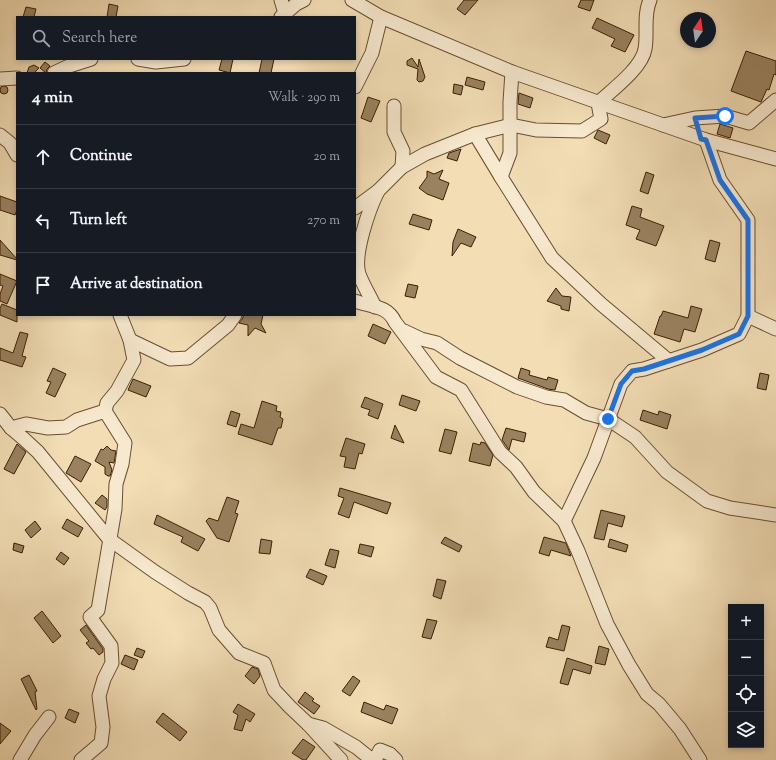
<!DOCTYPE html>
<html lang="en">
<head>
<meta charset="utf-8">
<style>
  :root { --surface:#171b24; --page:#242831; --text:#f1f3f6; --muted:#9ea1a6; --line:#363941 }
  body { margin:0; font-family:"Sorts Mill Goudy",serif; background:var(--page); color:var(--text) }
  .controls { position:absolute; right:12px; bottom:12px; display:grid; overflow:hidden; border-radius:0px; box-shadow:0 2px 6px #0003 }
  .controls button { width:36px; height:36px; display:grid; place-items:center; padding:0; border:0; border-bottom:1px solid var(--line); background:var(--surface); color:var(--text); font:20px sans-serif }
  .compass { position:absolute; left:680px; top:12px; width:36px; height:36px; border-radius:50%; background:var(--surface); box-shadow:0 2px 6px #0003; rotate:13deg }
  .stop { position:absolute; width:12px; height:12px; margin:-9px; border:3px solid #1a73e8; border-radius:50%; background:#fff }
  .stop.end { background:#1a73e8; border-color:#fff; box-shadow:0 1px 4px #0008 }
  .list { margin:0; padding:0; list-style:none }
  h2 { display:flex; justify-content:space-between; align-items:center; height:52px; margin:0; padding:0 16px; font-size:17px }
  h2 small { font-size:13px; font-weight:400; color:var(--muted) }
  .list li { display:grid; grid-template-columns:26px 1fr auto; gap:12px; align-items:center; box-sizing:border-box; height:64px; padding:0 16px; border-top:1px solid var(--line) }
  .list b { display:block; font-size:15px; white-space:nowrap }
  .list em { font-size:13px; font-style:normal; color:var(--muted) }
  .icon { flex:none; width:22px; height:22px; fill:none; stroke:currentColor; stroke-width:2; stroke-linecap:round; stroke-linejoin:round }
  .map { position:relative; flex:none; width:776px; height:760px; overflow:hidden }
  .search { position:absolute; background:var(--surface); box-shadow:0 2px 6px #0003; left:16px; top:16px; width:340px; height:44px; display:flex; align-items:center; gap:10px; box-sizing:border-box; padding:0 14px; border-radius:0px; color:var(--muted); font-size:15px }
  .panel { position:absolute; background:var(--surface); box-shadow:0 2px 6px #0003; left:16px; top:72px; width:340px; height:244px; border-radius:0px }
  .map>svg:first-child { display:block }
  .building { fill:#9a8260; stroke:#3b1f03 }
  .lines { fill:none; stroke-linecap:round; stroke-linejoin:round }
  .minor-casing { stroke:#694e30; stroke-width:15 }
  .minor { stroke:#f7e9cf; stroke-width:13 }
  .route { stroke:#1a73e8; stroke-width:5 }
</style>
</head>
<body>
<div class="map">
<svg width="776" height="760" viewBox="0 0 776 760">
  <rect width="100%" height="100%" fill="#f2ddb5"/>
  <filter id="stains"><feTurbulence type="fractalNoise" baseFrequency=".005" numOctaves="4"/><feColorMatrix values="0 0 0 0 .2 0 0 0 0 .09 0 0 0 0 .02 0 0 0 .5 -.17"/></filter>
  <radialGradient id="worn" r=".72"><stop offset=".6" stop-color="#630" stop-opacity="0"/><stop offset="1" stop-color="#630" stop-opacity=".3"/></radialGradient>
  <g class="building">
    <path d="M464 0H478L465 15 457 9Z"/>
    <path d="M581 0H594L590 11 578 7Z"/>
    <path d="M109 4 118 6 116 17H107Z"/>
    <path d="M26 7 36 9 34 17H23Z"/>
    <path d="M597 18 634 35 625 52 611 46 615 39 592 28Z"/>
    <path d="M746 51 776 61V75L774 74 769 90 767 89 761 102 731 91Z"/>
    <path d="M412 58 418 67 419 59 425 77 423 81 419 82 417 80 418 69 407 65V61Z"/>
    <path d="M222 59H233L230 73 219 70Z"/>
    <path d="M262 59H274L271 73H259Z"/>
    <path d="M45 62 50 66 47 69 46 73 40 68Z"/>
    <path d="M34 65 39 68 34 73H27L29 67Z"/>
    <path d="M467 77 485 82 483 90 465 85Z"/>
    <path d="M454 84 463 86 461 95 453 93Z"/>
    <circle cx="4" cy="90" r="4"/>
    <path d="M519 93 533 98 530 108 518 104Z"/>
    <path d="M368 97 380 101 371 122 361 118Z"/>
    <path d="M720 124 733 128 730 138 717 134Z"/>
    <path d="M598 130 610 135 606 144 594 138Z"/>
    <path d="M461 149 457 161 447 158 449 153Z"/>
    <path d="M443 170 439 179 449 183 443 200 427 194 419 188 427 177V171L434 174Z"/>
    <path d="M646 172 654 175 648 194 640 191Z"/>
    <path d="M0 196 17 202V210L15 215 0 210Z"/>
    <path d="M632 206 642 209 640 217 664 226 656 246 636 239 640 230 626 225Z"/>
    <path d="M413 214 432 220 429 230 409 224Z"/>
    <path d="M458 229 476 237 471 247 461 243 452 256 453 242Z"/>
    <path d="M0 240 17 259V260L0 255Z"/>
    <path d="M710 240 720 243 715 262 705 259Z"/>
    <path d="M0 274 17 281 7 304 0 301V294L3 286 0 285Z"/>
    <path d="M408 284 418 286 415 298 405 296Z"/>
    <path d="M556 288 562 296 571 297 569 311 561 309V306L547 301Z"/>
    <path d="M2 304 17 310V322L0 315V308Z"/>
    <path d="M691 306 702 309 695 332 684 329 680 342 654 334 660 316H661L663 311 688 318Z"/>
    <path d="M243 315H263L261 324 266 333 255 328 248 336V325L239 323 243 318Z"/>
    <path d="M373 324 391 332 385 344 368 336Z"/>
    <path d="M20 332 28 334 22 356 26 357 22 367 0 360V348L13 353Z"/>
    <path d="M53 368 66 374 55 397 46 393 51 382 47 381Z"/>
    <path d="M521 368 530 371 529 375 547 380 548 377 558 380 555 390 548 389 518 378Z"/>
    <path d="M760 373 769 375 766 390 757 388Z"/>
    <path d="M133 379 151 386 146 397 128 390Z"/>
    <path d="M402 395 420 401 416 411 399 405Z"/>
    <path d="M365 397 383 404 378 419 368 415 370 410 361 407Z"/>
    <path d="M262 401 277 406 276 411 281 412 280 417 283 419 281 428H278L272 445 238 434 241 424 254 428Z"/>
    <path d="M643 410 658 415 659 411 671 415 667 429 640 420Z"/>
    <path d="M231 411 240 414 236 427 227 424Z"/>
    <path d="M395 425 404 443 391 438Z"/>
    <path d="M506 428 526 433 524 442 512 439 509 450 502 440Z"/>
    <path d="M445 429 457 432 451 454 439 451Z"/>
    <path d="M346 438 365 444 362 454 359 453 355 469 344 467 346 457 340 456Z"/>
    <path d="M481 442 485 443 493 455 490 466 469 461 473 443 480 445Z"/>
    <path d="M17 444 26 452 14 474 4 469Z"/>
    <path d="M107 446 111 450 116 451 114 463 109 462 112 470 110 476H108L105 474V467L95 461 101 449 103 450Z"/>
    <path d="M75 456 91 464 81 482 66 473Z"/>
    <path d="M340 488 391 503 387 514 354 502 349 518 338 514 344 498 338 496Z"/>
    <path d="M102 495 107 499V507L105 510 95 503Z"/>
    <path d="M227 497 239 501 235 513 238 514 229 542 217 538 206 521 209 518 218 521Z"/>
    <path d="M601 510 625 516 622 527 608 523 604 540 594 538Z"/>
    <path d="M157 515 205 539 198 551 181 542 183 537 154 524Z"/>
    <path d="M67 519 83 528 78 537 62 528Z"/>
    <path d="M35 521 41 529 31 538 25 530Z"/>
    <path d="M445 537 462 546 459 552 441 543Z"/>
    <path d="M544 537 566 543 571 556 551 550 549 556 539 553Z"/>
    <path d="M261 539 272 541 270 554 259 553Z"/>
    <path d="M610 539 628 545 626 552 608 547Z"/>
    <path d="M14 543 24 546 22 553 13 550Z"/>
    <path d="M360 544 374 547 371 557 358 553Z"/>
    <path d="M330 549 339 551 335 568 325 565Z"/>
    <path d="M61 552 69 558 64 565 56 559Z"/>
    <path d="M310 569 327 576 323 585 306 577Z"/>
    <path d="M437 579 446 581 441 599 433 596Z"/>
    <path d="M42 611 61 636 53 643 34 618Z"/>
    <path d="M427 619 437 621 431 639 422 637Z"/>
    <path d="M86 625 103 649V652L99 655 93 648 91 649 86 643 89 641 80 630Z"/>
    <path d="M562 625 570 627 564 651 546 647 549 637 558 640Z"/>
    <path d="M599 646 609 649 605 665 595 663Z"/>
    <path d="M137 648 145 651 142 658 134 655Z"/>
    <path d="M125 655 138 660 134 670 121 664Z"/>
    <path d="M567 658 592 666 590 674 573 669 568 685 560 683Z"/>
    <path d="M252 667 258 669 260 676 254 684 245 676Z"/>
    <path d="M29 675 37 691 35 692 37 709 36 710 21 679Z"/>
    <path d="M353 676 360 681 350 696 342 691Z"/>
    <path d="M305 692 314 699 312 701 320 706 314 714 298 702Z"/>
    <path d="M364 702 384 710 386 705 398 709 392 724 361 712Z"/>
    <path d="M238 704 255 714 250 722 246 719 242 731 234 729 238 715 233 712Z"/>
    <path d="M69 709 79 713 75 723 65 718Z"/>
    <path d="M163 713 187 732 180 741 156 722Z"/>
    <path d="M0 723 11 731 0 744Z"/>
    <path d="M303 739 315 747 306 760H303L292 753Z"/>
  </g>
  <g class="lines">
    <defs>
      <g id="minor">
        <path d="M281 0 285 13"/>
        <path d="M352 0 381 17 512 72 706 140 776 159"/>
        <path d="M281 17 296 4 304 0"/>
        <path d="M138 59 156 62 184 59"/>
        <path d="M512 72 510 102V153L501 177 552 258 601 304 669 361"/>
        <path d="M54 73 69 66 91 59"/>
        <path d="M0 79 17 78"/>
        <path d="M355 87 372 53 381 17"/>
        <path d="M394 106V132L403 151 402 167"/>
        <path d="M663 125 695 118 725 116 749 123 776 100"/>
        <path d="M0 135 10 143 17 155"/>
        <path d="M501 177 475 134 511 125 536 130 582 131 601 119 598 103C612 90 642 68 645 49 648 33 643 16 650 0"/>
        <path d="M355 208 378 191 402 167 425 154 475 134"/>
        <path d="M355 301C371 307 387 305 395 322L436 377 461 390 500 452 516 467 534 492 564 521 578 551 607 624 629 665 647 694 659 704 680 729 700 760"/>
        <path d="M375 307C370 296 363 285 359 274 353 255 369 209 378 191"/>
        <path d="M748 316 776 329"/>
        <path d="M404 331 421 339 437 343 460 358 517 387 546 397 564 400 586 413 608 419 635 437 667 472 707 501 730 508 776 515"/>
        <path d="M130 340 170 359 188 358 228 325 235 315"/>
        <path d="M0 414 11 428 24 439 38 452 109 539 155 572 188 593 205 602 210 608 219 630 239 653 264 663 274 690 290 707 308 724 323 728 356 747 371 759 376 758 380 750 390 754 396 760"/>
        <path d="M11 428 26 424 48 428 66 427 77 420 105 411 107 403 117 391 134 360 130 340 120 315"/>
        <path d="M564 521 594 458 621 384 632 371 644 369 702 350 739 334 748 316V220L720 180 706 140"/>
        <path d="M308 724 341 760"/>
        <path d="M20 760 35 735 49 717"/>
        <path d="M81 760 101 743 103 727 99 696 104 679 112 663 111 646 90 617 98 610 115 509 116 484 122 464 125 443 105 411"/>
      </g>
    </defs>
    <use href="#minor" class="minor-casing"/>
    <use href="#minor" class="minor"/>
  </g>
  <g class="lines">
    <path class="route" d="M608 419 621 384 632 371 644 369 702 350 739 334 748 316V220L720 180 706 140 701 139 695 118 725 116"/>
  </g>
  <rect width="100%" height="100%" filter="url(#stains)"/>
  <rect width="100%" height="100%" fill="url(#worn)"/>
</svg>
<div class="controls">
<button>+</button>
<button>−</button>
<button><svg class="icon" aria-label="locate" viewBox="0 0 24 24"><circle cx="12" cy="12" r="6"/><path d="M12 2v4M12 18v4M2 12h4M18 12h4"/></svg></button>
<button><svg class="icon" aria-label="layers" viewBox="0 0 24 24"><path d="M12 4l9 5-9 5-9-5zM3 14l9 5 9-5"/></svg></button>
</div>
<svg class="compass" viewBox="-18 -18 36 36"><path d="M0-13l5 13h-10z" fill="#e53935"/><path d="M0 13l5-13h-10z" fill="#9ea1a6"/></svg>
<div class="stop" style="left:725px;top:116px"></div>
<div class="stop end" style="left:608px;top:419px"></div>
<div class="search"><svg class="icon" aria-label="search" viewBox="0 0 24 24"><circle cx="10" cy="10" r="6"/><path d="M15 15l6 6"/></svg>Search here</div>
<section class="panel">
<h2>4 min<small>Walk · 290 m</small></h2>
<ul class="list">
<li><svg class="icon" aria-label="ahead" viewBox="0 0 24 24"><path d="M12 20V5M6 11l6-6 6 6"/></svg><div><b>Continue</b></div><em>20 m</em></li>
<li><svg class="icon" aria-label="left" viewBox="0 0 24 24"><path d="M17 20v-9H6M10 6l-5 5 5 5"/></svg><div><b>Turn left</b></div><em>270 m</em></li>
<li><svg class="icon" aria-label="arrive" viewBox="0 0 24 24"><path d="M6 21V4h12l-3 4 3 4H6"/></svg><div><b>Arrive at destination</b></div></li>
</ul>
</section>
</div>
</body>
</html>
